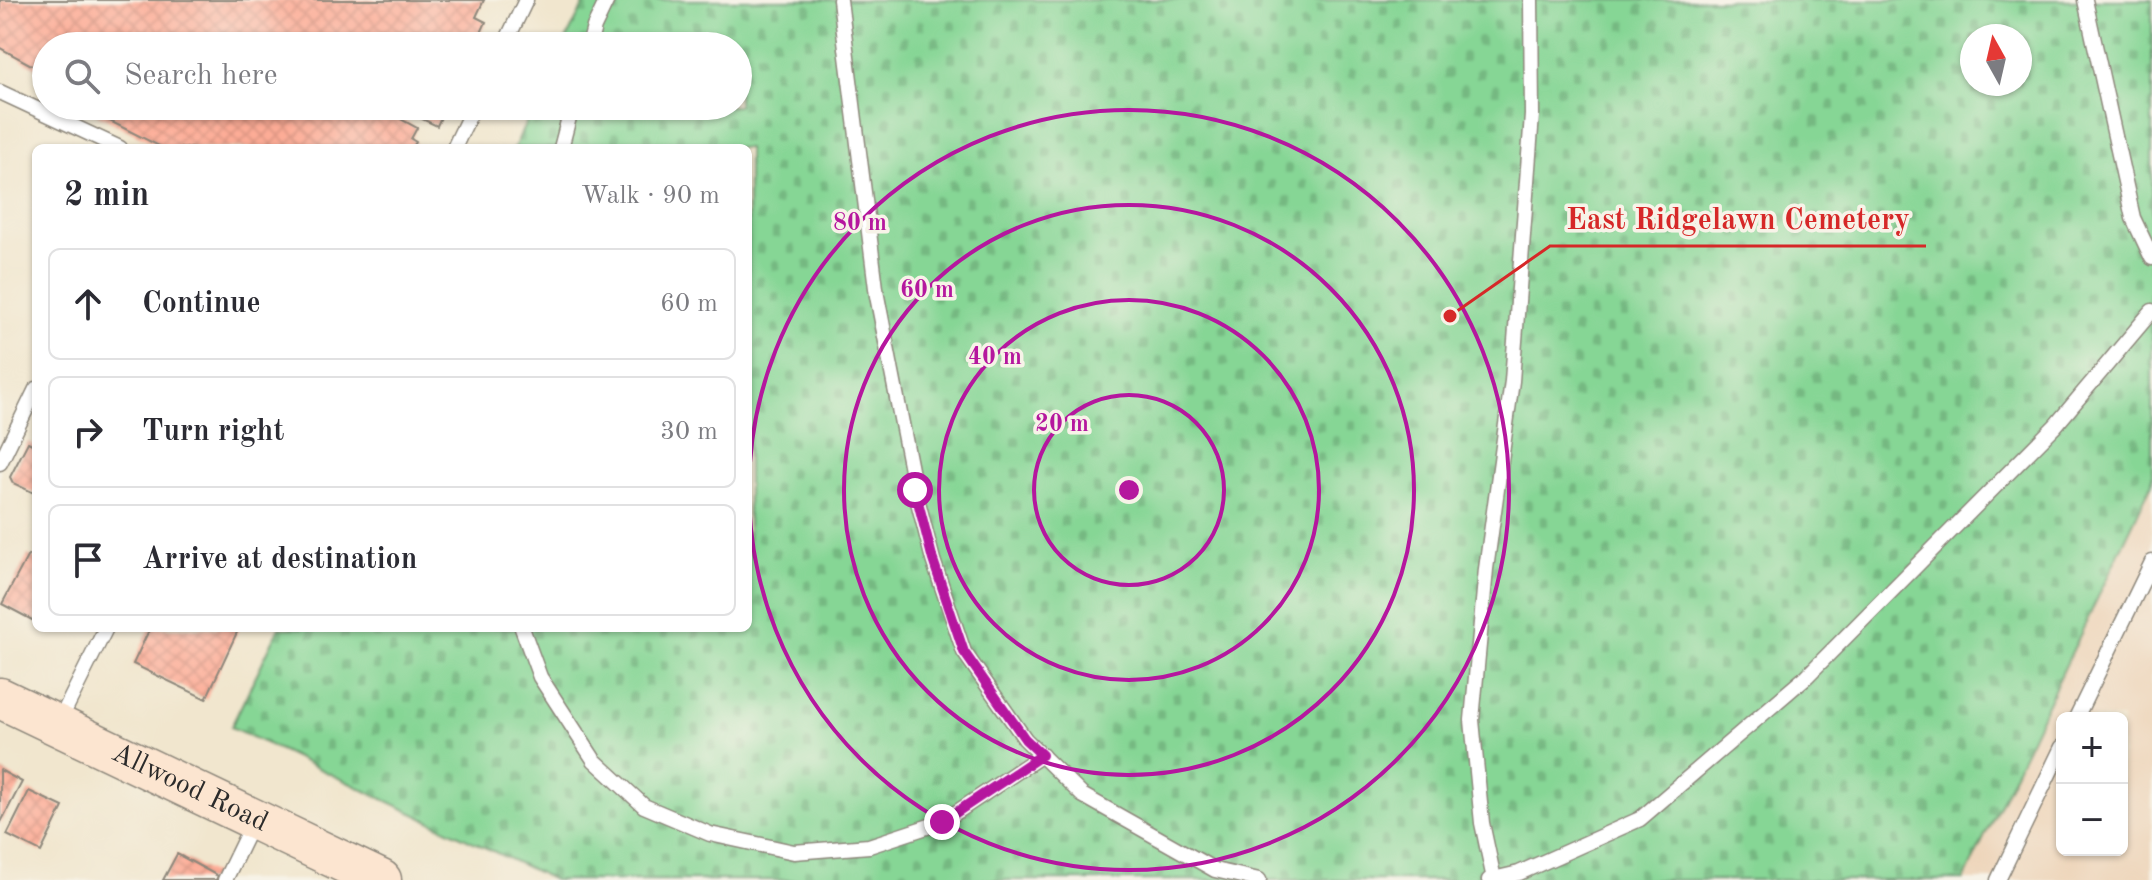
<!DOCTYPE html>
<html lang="en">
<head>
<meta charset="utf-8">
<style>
  :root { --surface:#fff; --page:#f7f7f7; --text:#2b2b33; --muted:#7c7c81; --line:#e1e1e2 }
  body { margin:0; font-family:"Old Standard TT",serif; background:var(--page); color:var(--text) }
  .controls { position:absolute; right:24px; bottom:24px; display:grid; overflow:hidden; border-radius:12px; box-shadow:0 2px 6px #0004 }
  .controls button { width:72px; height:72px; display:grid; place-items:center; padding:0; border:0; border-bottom:2px solid var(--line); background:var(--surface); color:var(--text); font:40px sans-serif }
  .compass { position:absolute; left:1960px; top:24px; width:72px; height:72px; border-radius:50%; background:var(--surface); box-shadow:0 2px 6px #0004; rotate:352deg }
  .stop { position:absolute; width:24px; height:24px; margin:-18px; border:6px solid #b5179e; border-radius:50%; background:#fff }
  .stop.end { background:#b5179e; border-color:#fff; box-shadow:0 2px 8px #0008 }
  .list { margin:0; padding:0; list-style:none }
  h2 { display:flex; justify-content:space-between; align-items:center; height:104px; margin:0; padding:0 32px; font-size:34px }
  h2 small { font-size:26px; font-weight:400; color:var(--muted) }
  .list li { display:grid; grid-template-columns:52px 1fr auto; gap:24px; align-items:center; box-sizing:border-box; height:112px; margin:0 16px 16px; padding:0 16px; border:2px solid var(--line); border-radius:12px }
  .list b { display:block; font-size:30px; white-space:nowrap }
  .list em { font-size:26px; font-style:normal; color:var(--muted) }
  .icon { flex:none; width:44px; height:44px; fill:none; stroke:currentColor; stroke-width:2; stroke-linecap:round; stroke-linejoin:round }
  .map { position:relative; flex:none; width:2152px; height:880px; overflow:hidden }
  .search { position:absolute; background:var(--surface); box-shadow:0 2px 6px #0004; left:32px; top:32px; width:720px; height:88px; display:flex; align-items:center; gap:20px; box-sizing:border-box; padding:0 28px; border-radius:44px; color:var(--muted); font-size:30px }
  .panel { position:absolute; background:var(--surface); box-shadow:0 2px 6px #0004; left:32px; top:144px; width:720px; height:488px; border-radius:12px }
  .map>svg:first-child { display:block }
  .built { fill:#eed6bb; fill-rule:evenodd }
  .cemetery { fill:url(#cemetery-stones); stroke:#588060; stroke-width:2; fill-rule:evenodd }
  .building { fill:url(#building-cross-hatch) }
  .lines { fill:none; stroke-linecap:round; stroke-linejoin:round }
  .service-casing { stroke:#8e887c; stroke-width:17 }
  .secondary-casing { stroke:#8e887c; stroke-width:43 }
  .service { stroke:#fff; stroke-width:14 }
  .secondary { stroke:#fce5d0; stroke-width:40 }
  .route { stroke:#b5179e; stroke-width:10 }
  .ring { fill:none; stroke:#b5179e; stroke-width:4 }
  .labels { text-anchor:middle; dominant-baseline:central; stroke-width:7; stroke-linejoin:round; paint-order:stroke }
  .street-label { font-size:28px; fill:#2b2b2b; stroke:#f7f3e8 }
  .centre { fill:#b5179e; stroke:#f7f3e8; stroke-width:4 }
  .ring-label { font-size:24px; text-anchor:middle; font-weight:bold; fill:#b5179e; stroke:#f7f3e8; stroke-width:7; stroke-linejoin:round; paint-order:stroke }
  .leader { fill:none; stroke:#d62828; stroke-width:3 }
  .callout-dot { fill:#d62828; stroke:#f7f3e8; stroke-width:3 }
  .callout-label { font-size:30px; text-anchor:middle; font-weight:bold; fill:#d62828; stroke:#f7f3e8; stroke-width:7; stroke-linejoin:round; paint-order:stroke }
</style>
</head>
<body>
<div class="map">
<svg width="2152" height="880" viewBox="0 0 2152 880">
  <defs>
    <pattern id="cemetery-stones" width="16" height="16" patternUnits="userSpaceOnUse" patternTransform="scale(2)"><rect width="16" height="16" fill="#86d695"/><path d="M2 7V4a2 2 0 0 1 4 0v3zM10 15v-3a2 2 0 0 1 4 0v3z" fill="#74b881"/></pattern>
    <pattern id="building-cross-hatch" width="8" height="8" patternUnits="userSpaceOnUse" patternTransform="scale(2)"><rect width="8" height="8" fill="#fdac96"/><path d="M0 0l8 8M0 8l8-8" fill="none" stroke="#d99481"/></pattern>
  </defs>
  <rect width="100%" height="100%" fill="#f7f3e8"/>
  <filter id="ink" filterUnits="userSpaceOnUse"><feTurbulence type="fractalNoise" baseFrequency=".0125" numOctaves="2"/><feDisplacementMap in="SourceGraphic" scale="16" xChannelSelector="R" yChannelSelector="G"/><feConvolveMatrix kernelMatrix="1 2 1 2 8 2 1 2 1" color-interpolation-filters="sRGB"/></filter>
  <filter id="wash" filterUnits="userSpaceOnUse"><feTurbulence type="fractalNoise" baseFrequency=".006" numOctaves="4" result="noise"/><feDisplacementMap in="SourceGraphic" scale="32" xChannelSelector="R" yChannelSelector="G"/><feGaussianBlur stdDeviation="1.8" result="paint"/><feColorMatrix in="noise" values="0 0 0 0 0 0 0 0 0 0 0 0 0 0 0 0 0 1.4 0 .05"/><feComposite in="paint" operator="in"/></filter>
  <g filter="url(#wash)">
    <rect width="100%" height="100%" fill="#f1e6ce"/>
    <path class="built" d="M2152 483V880H1964ZM2062 718H2122V850H2062Z"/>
    <path class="cemetery" d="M586 0H2152V483L1964 880H554L231 727 279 628H748V148H514L534 106H738V46H563ZM1972 36H2020V84H1972Z"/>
    <g id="blocks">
      <g class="building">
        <path d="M0 0H484L476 17 486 22 475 46H46V73L0 48Z"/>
        <path d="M100 106H446L437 126 403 110 399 118 417 128 411 139 416 142 412 148H163L96 114Z"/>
        <path d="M28 442 36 446V494L13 483 10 477Z"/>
        <path d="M28 555 36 559V622L2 604Z"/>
        <path d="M150 628H239L206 699 133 664Z"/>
        <path d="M0 770 22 782 0 824Z"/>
        <path d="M29 791 63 807 41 852 7 835Z"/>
        <path d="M177 854 218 876 216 880H163Z"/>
      </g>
    </g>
  </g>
  <g filter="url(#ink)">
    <use href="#blocks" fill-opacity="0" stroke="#8e887c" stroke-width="2"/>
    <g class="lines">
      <defs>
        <g id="service">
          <path d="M840 0 877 296 915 490 933 560 964 652 1025 739 1082 795 1215 870 1259 880"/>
          <path d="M2085 0 2133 218 2152 258"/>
          <path d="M504 46 526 0"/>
          <path d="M589 46 594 27 607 0"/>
          <path d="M0 92 120 148"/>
          <path d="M454 148 474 106"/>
          <path d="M561 148 572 106"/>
          <path d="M0 463 36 389"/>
          <path d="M522 628 540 677 594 760 644 806 710 834 794 852 869 846 942 822 1042 755"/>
          <path d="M2076 718 2152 562"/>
          <path d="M59 722 106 628"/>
          <path d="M1494 879 1482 823 1472 720 1486 569 1512 381 1532 115 1531 0"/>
          <path d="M225 880 254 820"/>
          <path d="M1489 880 1519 873 1640 819 1807 676 2055 426 2152 311"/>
          <path d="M1998 880 2062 747"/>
        </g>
        <g id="secondary">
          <path id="s1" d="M0 698 381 880"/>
        </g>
      </defs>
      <use href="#service" class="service-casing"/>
      <use href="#secondary" class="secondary-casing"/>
      <use href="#service" class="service"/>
      <use href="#secondary" class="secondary"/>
    </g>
  </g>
  <g class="lines" filter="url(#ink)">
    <path class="route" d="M915 490 933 560 964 652 1025 739 1042 755 942 822"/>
  </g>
  <g class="ring">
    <circle cx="1129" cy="490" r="95"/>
    <circle cx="1129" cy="490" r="190"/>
    <circle cx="1129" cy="490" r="285"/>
    <circle cx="1129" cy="490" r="380"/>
  </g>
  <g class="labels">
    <g class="street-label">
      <text stroke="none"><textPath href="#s1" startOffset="210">Allwood Road</textPath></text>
    </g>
  </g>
  <circle cx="1129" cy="490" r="12" class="centre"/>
  <g class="ring-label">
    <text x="860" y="230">80 m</text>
    <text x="927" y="297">60 m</text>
    <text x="995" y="364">40 m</text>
    <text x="1062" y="431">20 m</text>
  </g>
  <path class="leader" d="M1450 316L1550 246H1926"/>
  <circle class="callout-dot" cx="1450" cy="316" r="8"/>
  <g class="callout-label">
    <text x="1738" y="229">East Ridgelawn Cemetery</text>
  </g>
</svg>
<div class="controls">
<button>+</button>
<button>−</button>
</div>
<svg class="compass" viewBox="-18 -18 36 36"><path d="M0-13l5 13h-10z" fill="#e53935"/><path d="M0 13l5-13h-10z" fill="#7c7c81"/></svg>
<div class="stop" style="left:915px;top:490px"></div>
<div class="stop end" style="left:942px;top:822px"></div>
<div class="search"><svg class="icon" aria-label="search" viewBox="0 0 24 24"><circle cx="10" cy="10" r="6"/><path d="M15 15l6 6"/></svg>Search here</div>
<section class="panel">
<h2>2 min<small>Walk · 90 m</small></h2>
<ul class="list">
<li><svg class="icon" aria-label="ahead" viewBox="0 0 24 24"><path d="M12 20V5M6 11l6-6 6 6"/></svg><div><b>Continue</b></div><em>60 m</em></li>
<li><svg class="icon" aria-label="right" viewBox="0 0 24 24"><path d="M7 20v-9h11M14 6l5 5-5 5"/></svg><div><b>Turn right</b></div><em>30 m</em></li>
<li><svg class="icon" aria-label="arrive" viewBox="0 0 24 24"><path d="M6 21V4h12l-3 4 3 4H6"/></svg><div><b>Arrive at destination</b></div></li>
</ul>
</section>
</div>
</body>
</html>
